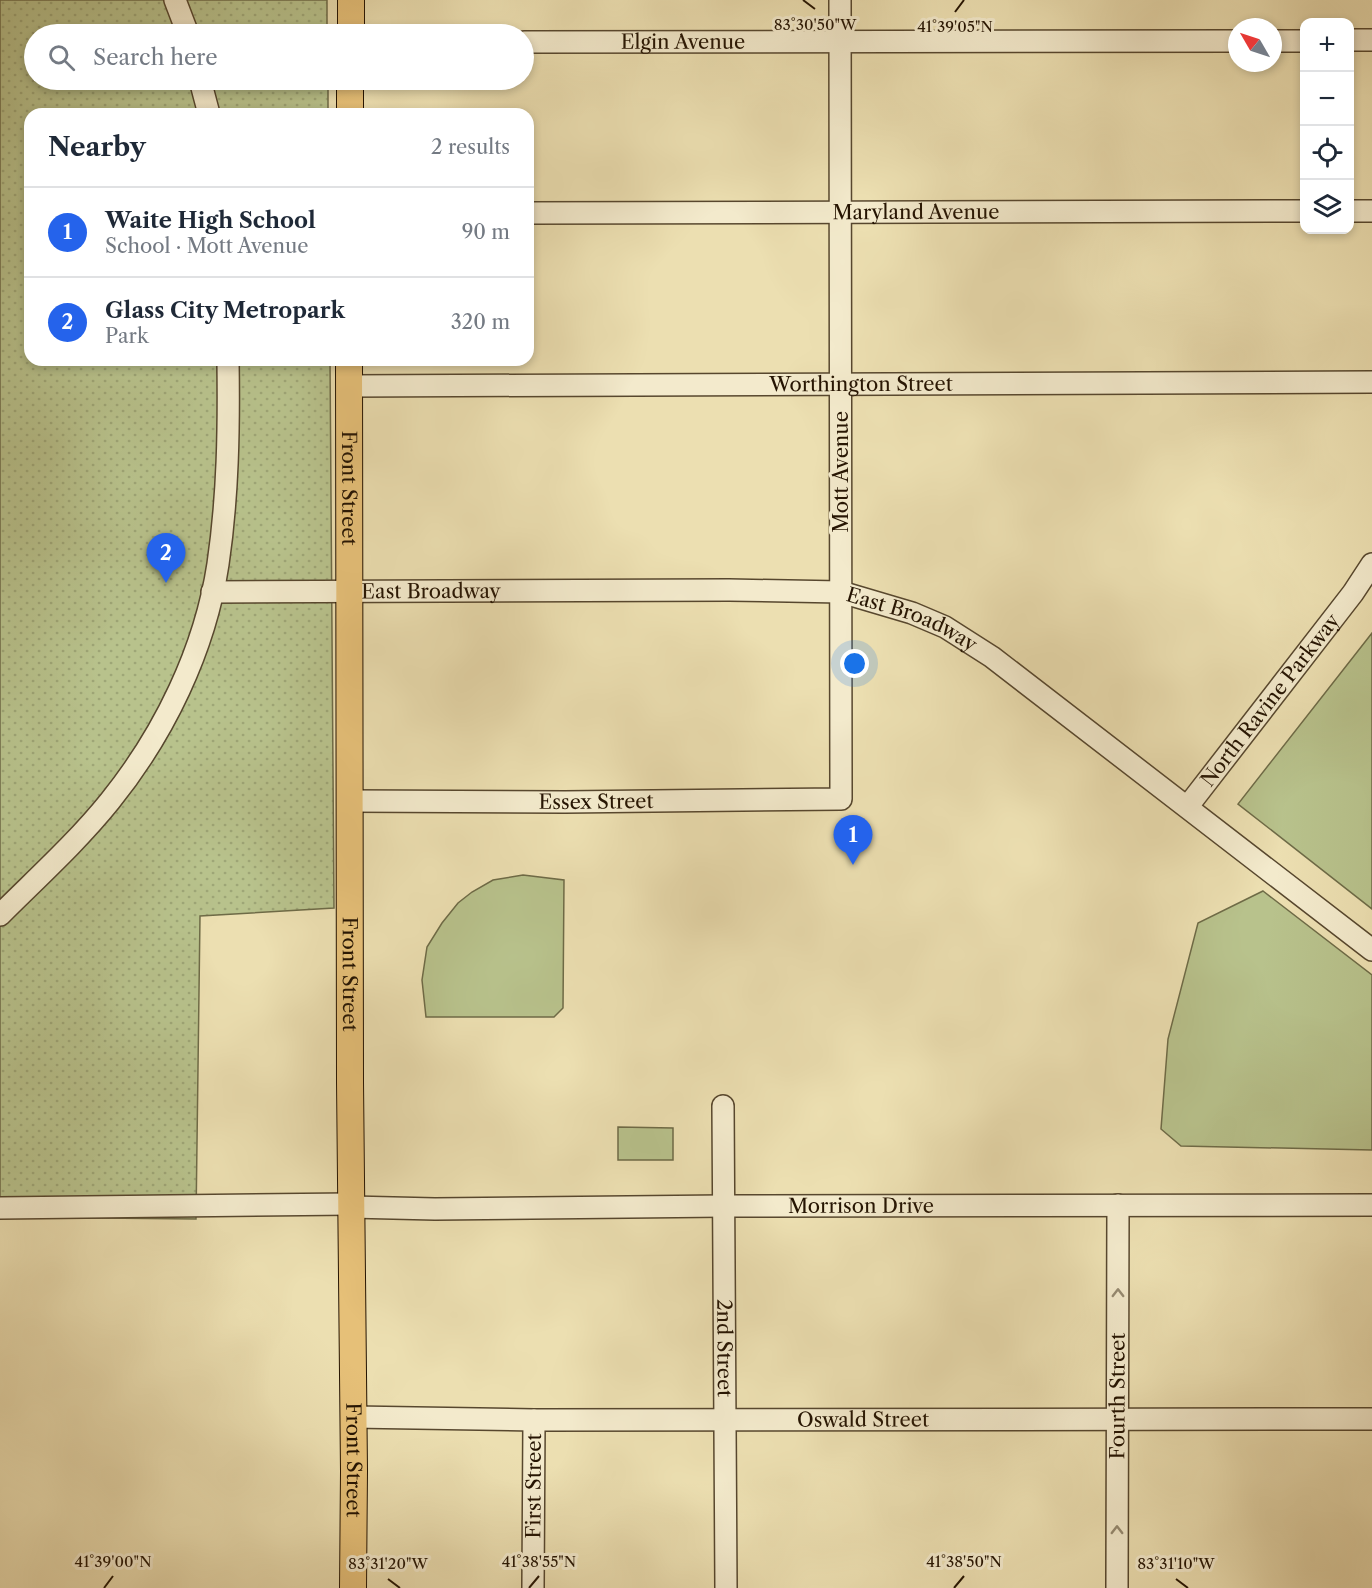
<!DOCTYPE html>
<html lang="en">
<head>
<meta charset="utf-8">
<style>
  :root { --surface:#fff; --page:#f2f2f3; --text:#1f2937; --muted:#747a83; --line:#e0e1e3; --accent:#2563eb }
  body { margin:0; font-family:"Libre Caslon Text",serif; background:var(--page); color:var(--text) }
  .controls { position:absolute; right:18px; top:18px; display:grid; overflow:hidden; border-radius:12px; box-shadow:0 3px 9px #0003 }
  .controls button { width:54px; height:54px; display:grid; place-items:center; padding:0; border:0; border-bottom:2px solid var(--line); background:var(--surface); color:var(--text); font:30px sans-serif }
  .compass { position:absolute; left:1228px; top:18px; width:54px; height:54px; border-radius:50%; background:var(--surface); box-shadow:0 3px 9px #0003; rotate:309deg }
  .you { position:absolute; left:855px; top:664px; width:21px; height:21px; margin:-15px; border:4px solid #fff; border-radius:50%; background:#1a73e8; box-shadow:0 0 0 9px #1a73e833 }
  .badge { display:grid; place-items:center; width:39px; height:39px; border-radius:50%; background:var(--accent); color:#fff; font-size:20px; font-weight:700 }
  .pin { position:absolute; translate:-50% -50px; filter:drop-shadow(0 2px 3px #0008) }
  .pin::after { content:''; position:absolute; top:32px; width:21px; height:18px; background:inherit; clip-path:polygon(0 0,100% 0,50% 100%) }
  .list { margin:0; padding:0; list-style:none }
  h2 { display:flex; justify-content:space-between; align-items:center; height:78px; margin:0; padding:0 24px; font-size:26px }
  h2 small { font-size:20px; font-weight:400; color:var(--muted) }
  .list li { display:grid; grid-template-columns:39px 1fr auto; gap:18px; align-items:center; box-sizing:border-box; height:90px; padding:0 24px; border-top:2px solid var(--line) }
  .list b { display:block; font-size:22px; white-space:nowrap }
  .list p { margin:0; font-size:20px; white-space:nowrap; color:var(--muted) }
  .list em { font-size:20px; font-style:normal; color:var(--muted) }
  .icon { flex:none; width:33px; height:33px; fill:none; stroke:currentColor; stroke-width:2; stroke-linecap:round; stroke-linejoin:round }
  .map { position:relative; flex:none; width:1372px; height:1588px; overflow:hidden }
  .search { position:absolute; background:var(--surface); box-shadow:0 3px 9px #0003; left:24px; top:24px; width:510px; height:66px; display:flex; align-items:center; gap:15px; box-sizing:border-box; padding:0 21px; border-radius:33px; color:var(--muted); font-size:22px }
  .panel { position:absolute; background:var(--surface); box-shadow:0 3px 9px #0003; left:24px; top:108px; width:510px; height:258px; border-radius:18px }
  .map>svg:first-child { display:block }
  .grass { fill:url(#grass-dots); stroke:#6e6b47; stroke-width:1.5 }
  .garden { fill:#b8c28c; stroke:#6e6b47; stroke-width:1.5 }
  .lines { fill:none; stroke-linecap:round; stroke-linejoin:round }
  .minor-casing { stroke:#57472e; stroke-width:24 }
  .major-casing { stroke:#251402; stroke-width:28 }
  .minor { stroke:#f3eacc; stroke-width:21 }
  .major { stroke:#e6c078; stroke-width:26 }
  .oneway { stroke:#968a71 }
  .ticks { fill:none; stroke:#251402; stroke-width:2 }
  .labels { text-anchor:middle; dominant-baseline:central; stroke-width:6; stroke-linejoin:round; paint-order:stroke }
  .street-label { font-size:20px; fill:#251402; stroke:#f3eacc }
  .ticks-label { font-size:15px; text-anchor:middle; fill:#251402; stroke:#f3eacc; stroke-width:6; stroke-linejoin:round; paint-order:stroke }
</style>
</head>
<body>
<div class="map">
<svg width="1372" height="1588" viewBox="0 0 1372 1588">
  <defs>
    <pattern id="grass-dots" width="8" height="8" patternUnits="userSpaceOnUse" patternTransform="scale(1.5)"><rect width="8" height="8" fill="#b8c28c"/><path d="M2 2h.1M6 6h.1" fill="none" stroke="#9ea677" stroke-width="1.8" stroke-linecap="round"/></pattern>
  </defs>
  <rect width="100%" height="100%" fill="#ecdfb1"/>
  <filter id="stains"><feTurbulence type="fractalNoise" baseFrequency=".00333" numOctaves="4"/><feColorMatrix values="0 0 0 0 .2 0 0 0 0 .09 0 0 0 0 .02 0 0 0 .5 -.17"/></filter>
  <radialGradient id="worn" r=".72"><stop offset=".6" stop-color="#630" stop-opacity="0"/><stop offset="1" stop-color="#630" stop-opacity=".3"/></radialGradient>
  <path class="grass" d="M0 0H327V34H34V80H328V114H30V360H330L334 908 200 916 196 1219 0 1217Z"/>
  <g class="garden">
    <path d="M1372 633V909L1238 804Z"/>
    <path d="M523 875 564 880 563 1008 554 1017H426L422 980 427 947 442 923 458 903 472 892 493 880Z"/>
    <path d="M1263 891 1372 975V1150L1181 1146 1161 1129 1168 1039 1198 923Z"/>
    <path d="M618 1127 673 1128V1160H618Z"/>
  </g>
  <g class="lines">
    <defs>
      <g id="minor">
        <path d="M175 0 188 34"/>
        <path d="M1350 40H1372"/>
        <path d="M1273 41H1304"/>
        <path id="s1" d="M524 42 1237 41"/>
        <path d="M200 80 209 114"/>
        <path d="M1350 211H1372"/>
        <path id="s2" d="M528 213 1304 211"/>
        <path id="s3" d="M349 386 1372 382"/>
        <path id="s4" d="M212 592 729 590 841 592 912 613 945 627 992 657 1372 950"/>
        <path id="s5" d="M350 801 565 802 841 799 840 0"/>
        <path id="s6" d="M1188 806 1353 593 1372 564"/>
        <path d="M0 915C37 878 77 842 110 801 164 734 205 650 218 564 228 496 229 428 228 360"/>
        <path id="s7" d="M723 1106 726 1588"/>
        <path id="s8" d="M351 1207 435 1209 724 1206 1372 1205"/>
        <path d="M0 1208 351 1204"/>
        <path id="s9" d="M353 1417 534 1420 1372 1419"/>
        <path id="s10" d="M533 1588 534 1420"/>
        <path id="s11" d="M1117 1588 1118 1205"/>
      </g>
      <g id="major">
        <path d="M351 0V34"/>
        <path d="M350 114V80"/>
        <path id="s12" d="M349 360 350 1082 354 1471 353 1588"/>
      </g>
    </defs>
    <use href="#minor" class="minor-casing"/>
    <use href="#major" class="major-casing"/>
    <use href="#minor" class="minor"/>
    <use href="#major" class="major"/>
  </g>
  <defs><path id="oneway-chevron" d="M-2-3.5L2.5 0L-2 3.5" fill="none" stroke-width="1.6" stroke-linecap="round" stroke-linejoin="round" transform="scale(1.5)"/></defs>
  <g class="oneway">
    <use href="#oneway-chevron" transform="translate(1118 1293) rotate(-90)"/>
    <use href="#oneway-chevron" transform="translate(1117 1530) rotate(-90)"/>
  </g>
  <path class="ticks" d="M803 0 815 9M955 12 964 0M388 1579 400 1588M1176 1579 1188 1588M104 1588 113 1576M529 1588 539 1576M954 1588 964 1576"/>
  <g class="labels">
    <g class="street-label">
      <text stroke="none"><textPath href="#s1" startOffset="159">Elgin Avenue</textPath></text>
      <text stroke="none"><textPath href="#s2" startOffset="388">Maryland Avenue</textPath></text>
      <text stroke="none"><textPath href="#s3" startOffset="512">Worthington Street</textPath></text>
      <text transform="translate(841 472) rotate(-90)">Mott Avenue</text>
      <text stroke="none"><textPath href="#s12" startOffset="128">Front Street</textPath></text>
      <text stroke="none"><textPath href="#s4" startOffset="219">East Broadway</textPath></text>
      <text stroke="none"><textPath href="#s4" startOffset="705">East Broadway</textPath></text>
      <text stroke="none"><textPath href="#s6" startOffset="134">North Ravine Parkway</textPath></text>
      <text stroke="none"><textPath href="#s5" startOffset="246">Essex Street</textPath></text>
      <text stroke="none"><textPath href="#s12" startOffset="614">Front Street</textPath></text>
      <text stroke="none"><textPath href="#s8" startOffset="510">Morrison Drive</textPath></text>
      <text stroke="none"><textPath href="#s7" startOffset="242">2nd Street</textPath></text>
      <text stroke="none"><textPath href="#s11" startOffset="192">Fourth Street</textPath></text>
      <text stroke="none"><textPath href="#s9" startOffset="510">Oswald Street</textPath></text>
      <text stroke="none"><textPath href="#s12" startOffset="1100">Front Street</textPath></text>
      <text stroke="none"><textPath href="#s10" startOffset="102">First Street</textPath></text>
    </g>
  </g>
  <g class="ticks-label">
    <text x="815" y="30">83°30'50"W</text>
    <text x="955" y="32">41°39'05"N</text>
    <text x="113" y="1567">41°39'00"N</text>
    <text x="539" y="1567">41°38'55"N</text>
    <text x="964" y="1567">41°38'50"N</text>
    <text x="388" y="1569">83°31'20"W</text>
    <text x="1176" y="1569">83°31'10"W</text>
  </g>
  <rect width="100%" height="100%" filter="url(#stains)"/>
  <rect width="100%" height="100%" fill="url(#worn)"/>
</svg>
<div class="controls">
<button>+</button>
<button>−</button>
<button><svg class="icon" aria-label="locate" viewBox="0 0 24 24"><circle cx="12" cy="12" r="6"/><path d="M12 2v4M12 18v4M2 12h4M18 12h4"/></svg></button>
<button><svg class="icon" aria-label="layers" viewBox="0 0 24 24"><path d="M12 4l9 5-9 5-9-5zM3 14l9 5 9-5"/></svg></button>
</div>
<svg class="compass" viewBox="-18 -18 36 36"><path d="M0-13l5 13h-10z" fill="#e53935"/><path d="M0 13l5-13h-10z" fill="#747a83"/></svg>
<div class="you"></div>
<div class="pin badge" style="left:853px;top:865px">1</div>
<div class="pin badge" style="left:166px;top:583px">2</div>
<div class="search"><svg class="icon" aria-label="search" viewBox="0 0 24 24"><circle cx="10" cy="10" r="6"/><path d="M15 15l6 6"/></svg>Search here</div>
<section class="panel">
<h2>Nearby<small>2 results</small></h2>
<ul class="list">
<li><span class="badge">1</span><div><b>Waite High School</b><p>School · Mott Avenue</p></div><em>90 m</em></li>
<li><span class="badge">2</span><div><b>Glass City Metropark</b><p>Park</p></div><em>320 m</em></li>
</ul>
</section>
</div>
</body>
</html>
